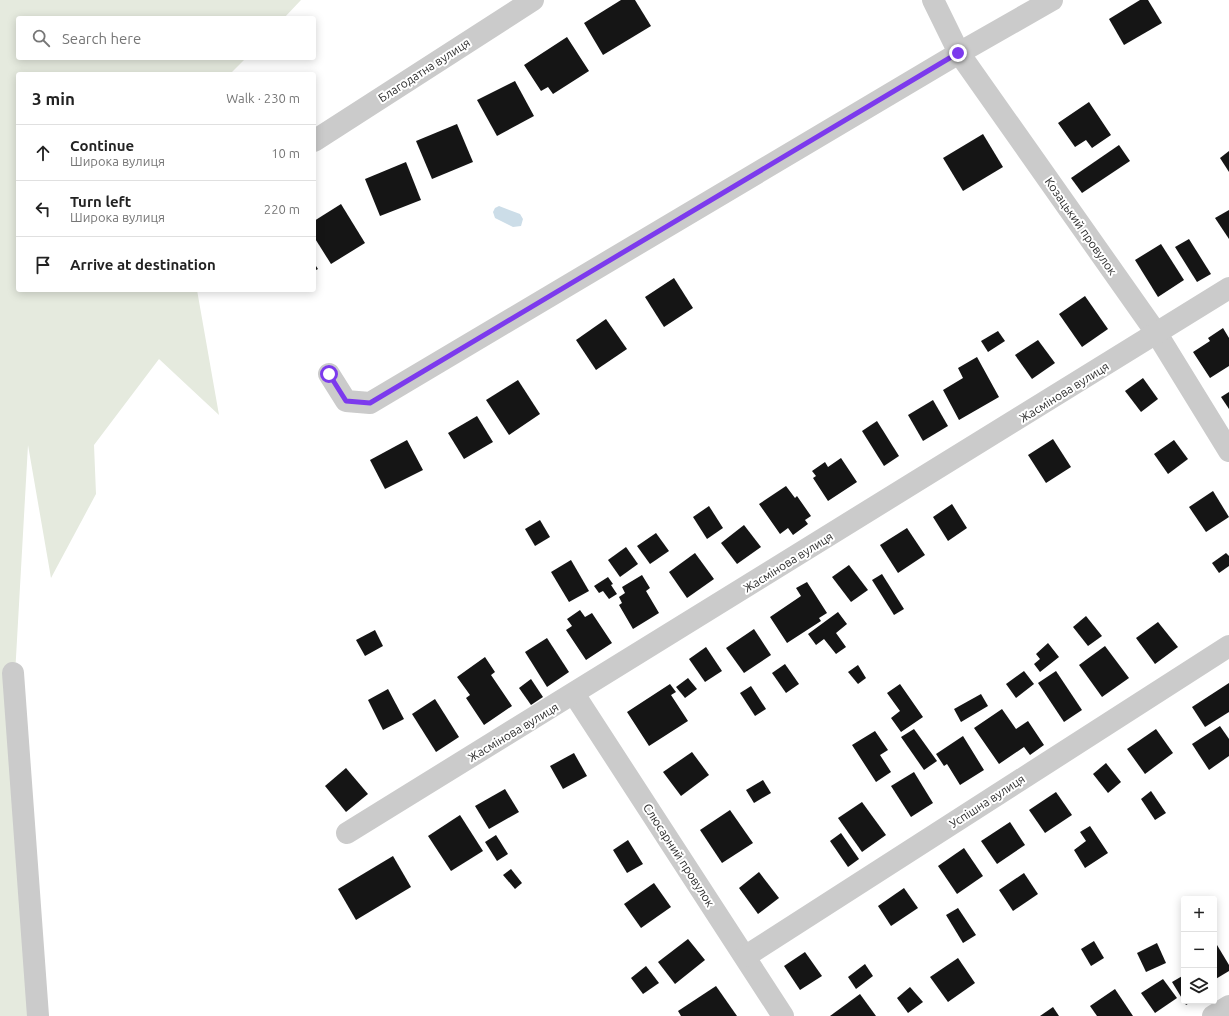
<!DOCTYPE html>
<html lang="en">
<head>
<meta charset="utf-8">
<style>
  :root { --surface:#fff; --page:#f2f2f2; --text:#222; --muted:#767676; --line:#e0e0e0 }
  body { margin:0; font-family:Ubuntu,sans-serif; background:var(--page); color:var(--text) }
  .controls { position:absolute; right:12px; bottom:12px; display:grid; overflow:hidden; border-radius:4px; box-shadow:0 2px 10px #0003 }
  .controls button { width:36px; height:36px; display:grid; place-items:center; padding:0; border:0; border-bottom:1px solid var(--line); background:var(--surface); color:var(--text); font:20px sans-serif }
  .stop { position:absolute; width:12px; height:12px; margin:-9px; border:3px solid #7c3aed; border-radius:50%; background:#fff }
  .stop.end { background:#7c3aed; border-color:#fff; box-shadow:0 1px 4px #0008 }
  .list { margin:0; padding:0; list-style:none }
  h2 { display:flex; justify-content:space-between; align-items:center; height:52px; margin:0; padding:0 16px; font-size:17px }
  h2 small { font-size:13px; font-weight:400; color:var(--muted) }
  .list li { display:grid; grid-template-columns:26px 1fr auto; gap:12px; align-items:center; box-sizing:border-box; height:56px; padding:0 16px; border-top:1px solid var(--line) }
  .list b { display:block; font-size:15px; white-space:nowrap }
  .list p { margin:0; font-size:13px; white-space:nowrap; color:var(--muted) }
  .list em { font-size:13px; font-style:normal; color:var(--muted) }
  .icon { flex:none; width:22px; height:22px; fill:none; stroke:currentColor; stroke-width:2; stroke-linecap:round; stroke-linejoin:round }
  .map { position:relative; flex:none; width:1229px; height:1016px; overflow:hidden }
  .search { position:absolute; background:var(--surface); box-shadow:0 2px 10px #0003; left:16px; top:16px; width:300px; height:44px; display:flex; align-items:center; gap:10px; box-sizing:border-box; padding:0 14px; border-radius:4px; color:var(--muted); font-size:15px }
  .panel { position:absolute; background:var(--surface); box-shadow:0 2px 10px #0003; left:16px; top:72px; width:300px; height:220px; border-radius:4px }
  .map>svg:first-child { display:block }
  .green { fill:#e5eade }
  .water { fill:#ccdde8 }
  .building { fill:#151515 }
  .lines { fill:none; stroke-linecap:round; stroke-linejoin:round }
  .minor { stroke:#cbcbcb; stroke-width:22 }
  .route { stroke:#7c3aed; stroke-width:5 }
  .labels { text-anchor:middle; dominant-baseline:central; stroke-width:4; stroke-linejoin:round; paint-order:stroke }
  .street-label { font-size:12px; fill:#2e2e2e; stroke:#fff }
</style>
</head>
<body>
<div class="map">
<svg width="1229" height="1016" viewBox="0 0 1229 1016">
  <rect width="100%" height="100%" fill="#fff"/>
  <path class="green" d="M0 0H301L284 18H18V58H246L230 74H18V290H197L219 415 159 359 94 445 96 494 51 578 28 445 15 675 37 964 49 1016H0Z"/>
  <path class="water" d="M499 206 520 214 523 219 521 226 513 227 495 218 493 212 495 208Z"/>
  <g class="building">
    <path d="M621 0H635L651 26 603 55 584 23Z"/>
    <path d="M1140 0H1148L1162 23 1124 45 1109 19Z"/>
    <path d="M567 37 589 71 553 94 548 87 541 91 524 65Z"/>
    <path d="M515 81 534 116 497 136 477 100Z"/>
    <path d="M1089 102 1111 135 1092 148 1086 140 1075 147 1058 123Z"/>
    <path d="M457 124 473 162 432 179 416 141Z"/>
    <path d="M983 134 1003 167 963 191 943 158Z"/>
    <path d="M1119 145 1130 161 1082 193 1071 178Z"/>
    <path d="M1229 151V172L1220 158Z"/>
    <path d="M406 162 421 200 380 216 365 179Z"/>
    <path d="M341 204 365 243 331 264 314 237V221Z"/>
    <path d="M1229 210V239L1215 218Z"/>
    <path d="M1189 239 1211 274 1197 282 1175 247Z"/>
    <path d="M1161 244 1184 280 1158 297 1135 260Z"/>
    <path d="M314 263 318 269 314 271Z"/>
    <path d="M674 278 693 308 664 327 645 297Z"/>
    <path d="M1085 296 1108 329 1082 347 1059 314Z"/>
    <path d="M606 319 627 349 596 370 576 340Z"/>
    <path d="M1223 328 1229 338V366L1210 378 1193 352 1210 341 1208 338Z"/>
    <path d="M998 331 1005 341 988 352 981 341Z"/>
    <path d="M1038 340 1055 363 1032 379 1015 355Z"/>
    <path d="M977 357 999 397 959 420 943 390 963 378 958 368Z"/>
    <path d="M1143 378 1158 399 1141 412 1125 391Z"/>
    <path d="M518 380 540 414 509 435 486 400Z"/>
    <path d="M1229 392V409L1221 397Z"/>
    <path d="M933 400 948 426 923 441 908 415Z"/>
    <path d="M477 416 493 442 464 459 448 433Z"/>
    <path d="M877 421 899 456 884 466 862 431Z"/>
    <path d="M1053 439 1071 467 1046 483 1028 455Z"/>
    <path d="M407 440 423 470 385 489 370 460Z"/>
    <path d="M1174 440 1188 459 1168 474 1154 454Z"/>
    <path d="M841 458 857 482 828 501 813 478 816 476 812 471 825 462 828 467Z"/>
    <path d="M786 486 795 498 797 496 811 516 805 520 808 524 793 535 788 528 780 534 759 504Z"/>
    <path d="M1213 491 1229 517 1206 532 1189 507Z"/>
    <path d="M952 504 967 528 948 541 933 517Z"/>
    <path d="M709 506 723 528 707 539 693 517Z"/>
    <path d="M540 520 550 537 535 546 525 529Z"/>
    <path d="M744 525 761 547 737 564 721 543Z"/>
    <path d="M907 528 925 555 898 573 880 545Z"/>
    <path d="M656 533 669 551 650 564 637 546Z"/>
    <path d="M626 547 638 564 620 577 608 560Z"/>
    <path d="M695 553 714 579 687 598 669 572Z"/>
    <path d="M1226 553 1229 556V566L1219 573 1212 563Z"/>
    <path d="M571 560 589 591 569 602 551 572Z"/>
    <path d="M849 565 868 590 851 602 832 577Z"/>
    <path d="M882 574 904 609 894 615 872 580Z"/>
    <path d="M642 575 650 588 646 591 659 613 633 629 619 605 622 603 619 597 625 593 622 587Z"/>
    <path d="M608 577 613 584 611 585 617 594 609 599 603 591 599 593 594 586Z"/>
    <path d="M807 582 827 613 819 618 821 621 787 643 770 617 801 596 796 588Z"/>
    <path d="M580 610 585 617 592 613 612 643 586 660 566 630 572 626 567 619Z"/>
    <path d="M838 612 847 624 836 633 846 647 836 654 824 639 816 645 808 634Z"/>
    <path d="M1086 616 1102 636 1088 646 1073 627Z"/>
    <path d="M1158 622 1178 647 1155 664 1136 638Z"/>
    <path d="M754 629 771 655 744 673 726 648Z"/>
    <path d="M375 630 383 646 365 656 356 640Z"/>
    <path d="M547 638 569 672 547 687 525 652Z"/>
    <path d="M1048 643 1059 657 1040 672 1034 664 1040 659 1036 654Z"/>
    <path d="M1105 646 1129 678 1102 697 1079 665Z"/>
    <path d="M706 647 722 671 705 682 689 659Z"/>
    <path d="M485 657 495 672 491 675 512 706 484 725 466 698 470 695 457 677Z"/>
    <path d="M785 664 799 684 786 693 772 673Z"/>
    <path d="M858 665 866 678 858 684 848 672Z"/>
    <path d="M1024 671 1034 684 1016 698 1006 684Z"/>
    <path d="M1056 671 1082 710 1064 722 1038 683Z"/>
    <path d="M688 678 697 689 685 698 676 687Z"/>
    <path d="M531 679 543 697 531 705 519 688Z"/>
    <path d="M1229 683V712L1205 727 1192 707Z"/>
    <path d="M670 684 676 692 671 695 688 721 649 746 627 712Z"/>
    <path d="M900 684 923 717 901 732 891 718 900 711 887 693Z"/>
    <path d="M751 686 766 709 755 716 740 693Z"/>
    <path d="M388 689 404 719 383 730 368 700Z"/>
    <path d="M981 694 988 706 961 722 954 709Z"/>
    <path d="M435 699 459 737 436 752 412 714Z"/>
    <path d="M1002 709 1016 729 1028 721 1044 745 1030 755 1024 747 999 764 974 728Z"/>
    <path d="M1220 726 1229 739V756L1209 770 1192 744Z"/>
    <path d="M914 729 937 761 924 770 901 737Z"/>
    <path d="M1156 729 1173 753 1145 774 1127 749Z"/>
    <path d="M875 731 888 750 880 755 891 772 876 782 852 745Z"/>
    <path d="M963 736 984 770 960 785 947 764 944 766 936 754Z"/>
    <path d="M692 752 709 775 681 796 663 772Z"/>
    <path d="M574 753 587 776 563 789 550 766Z"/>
    <path d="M1106 763 1121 782 1108 793 1093 774Z"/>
    <path d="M346 768 368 794 346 812 325 786Z"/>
    <path d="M914 772 933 803 911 817 891 786Z"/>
    <path d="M763 780 771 793 754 803 746 790Z"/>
    <path d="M505 789 519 812 489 829 475 806Z"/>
    <path d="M1151 791 1166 813 1155 820 1141 799Z"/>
    <path d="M1056 792 1072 815 1045 833 1029 810Z"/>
    <path d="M862 802 886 835 862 852 838 818Z"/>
    <path d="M730 810 753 843 722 863 700 830Z"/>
    <path d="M460 815 483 851 451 871 428 836Z"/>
    <path d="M1010 822 1025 845 997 864 981 841Z"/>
    <path d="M1090 826 1108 853 1085 868 1074 850 1086 841 1080 832Z"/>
    <path d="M841 833 859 859 848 867 830 841Z"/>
    <path d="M496 835 508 854 497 861 485 842Z"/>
    <path d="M628 840 643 864 627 873 613 850Z"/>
    <path d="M964 848 983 876 957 894 938 866Z"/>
    <path d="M393 856 411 887 356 920 338 889Z"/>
    <path d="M511 869 522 883 515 889 503 875Z"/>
    <path d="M759 872 779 898 758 914 739 888Z"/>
    <path d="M1024 873 1038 894 1013 911 999 890Z"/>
    <path d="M654 883 671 907 641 928 624 904Z"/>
    <path d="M904 888 918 908 891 926 878 906Z"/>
    <path d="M958 908 976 935 963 943 946 915Z"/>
    <path d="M688 939 705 960 675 984 658 962Z"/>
    <path d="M1214 940 1229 965V971L1214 980Z"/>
    <path d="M1094 941 1104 958 1091 966 1081 949Z"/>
    <path d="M1157 943 1166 963 1146 972 1137 953Z"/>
    <path d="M805 952 822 976 800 990 784 966Z"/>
    <path d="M958 958 975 983 948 1002 930 977Z"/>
    <path d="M865 964 873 976 856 989 848 977Z"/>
    <path d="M646 966 659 983 643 994 631 978Z"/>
    <path d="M1184 975V1001H1193L1186 1005 1172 982Z"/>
    <path d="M1163 979 1177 998 1155 1013 1141 993Z"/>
    <path d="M716 986 737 1016H681L678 1011Z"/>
    <path d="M910 987 923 1002 908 1013 897 998Z"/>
    <path d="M1115 989 1133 1016H1097L1090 1006Z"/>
    <path d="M860 994 876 1016H830Z"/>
    <path d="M1053 1007 1059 1016H1040Z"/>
  </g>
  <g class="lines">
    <g class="minor">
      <path d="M933 0 959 53 1157 334 1229 451"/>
      <path d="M314 141 533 0"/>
      <path d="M329 374 346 401 370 403 959 53 1052 0"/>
      <path d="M13 673 38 1016"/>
      <path d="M574 694 783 1016"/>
      <path d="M347 833 1229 288"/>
      <path d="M746 956 1229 646"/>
      <path d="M1213 1016 1229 1006"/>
    </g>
  </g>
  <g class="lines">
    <path class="route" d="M329 374 346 401 370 403 958 53"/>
  </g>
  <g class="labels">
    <g class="street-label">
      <text transform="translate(424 70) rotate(-33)">Благодатна вулиця</text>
      <text transform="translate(1081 226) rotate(55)">Козацький провулок</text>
      <text transform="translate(1064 392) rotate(-32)">Жасмінова вулиця</text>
      <text transform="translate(788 562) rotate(-32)">Жасмінова вулиця</text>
      <text transform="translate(513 732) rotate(-31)">Жасмінова вулиця</text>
      <text transform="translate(987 801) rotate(-33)">Успішна вулиця</text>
      <text transform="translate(679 855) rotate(57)">Слюсарний провулок</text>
    </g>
  </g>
</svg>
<div class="controls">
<button>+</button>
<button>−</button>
<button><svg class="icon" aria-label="layers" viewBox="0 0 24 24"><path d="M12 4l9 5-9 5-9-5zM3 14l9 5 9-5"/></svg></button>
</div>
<div class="stop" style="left:329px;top:374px"></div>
<div class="stop end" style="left:958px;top:53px"></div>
<div class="search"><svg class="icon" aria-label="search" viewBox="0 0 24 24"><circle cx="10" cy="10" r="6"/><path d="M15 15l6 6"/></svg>Search here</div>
<section class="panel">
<h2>3 min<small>Walk · 230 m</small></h2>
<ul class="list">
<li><svg class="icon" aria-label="ahead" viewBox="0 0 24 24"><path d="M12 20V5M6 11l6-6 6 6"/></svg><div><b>Continue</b><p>Широка вулиця</p></div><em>10 m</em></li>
<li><svg class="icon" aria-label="left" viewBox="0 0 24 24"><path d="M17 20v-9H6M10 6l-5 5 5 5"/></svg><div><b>Turn left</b><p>Широка вулиця</p></div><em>220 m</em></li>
<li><svg class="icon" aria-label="arrive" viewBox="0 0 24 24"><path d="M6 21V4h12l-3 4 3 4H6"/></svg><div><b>Arrive at destination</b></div></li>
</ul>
</section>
</div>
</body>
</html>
